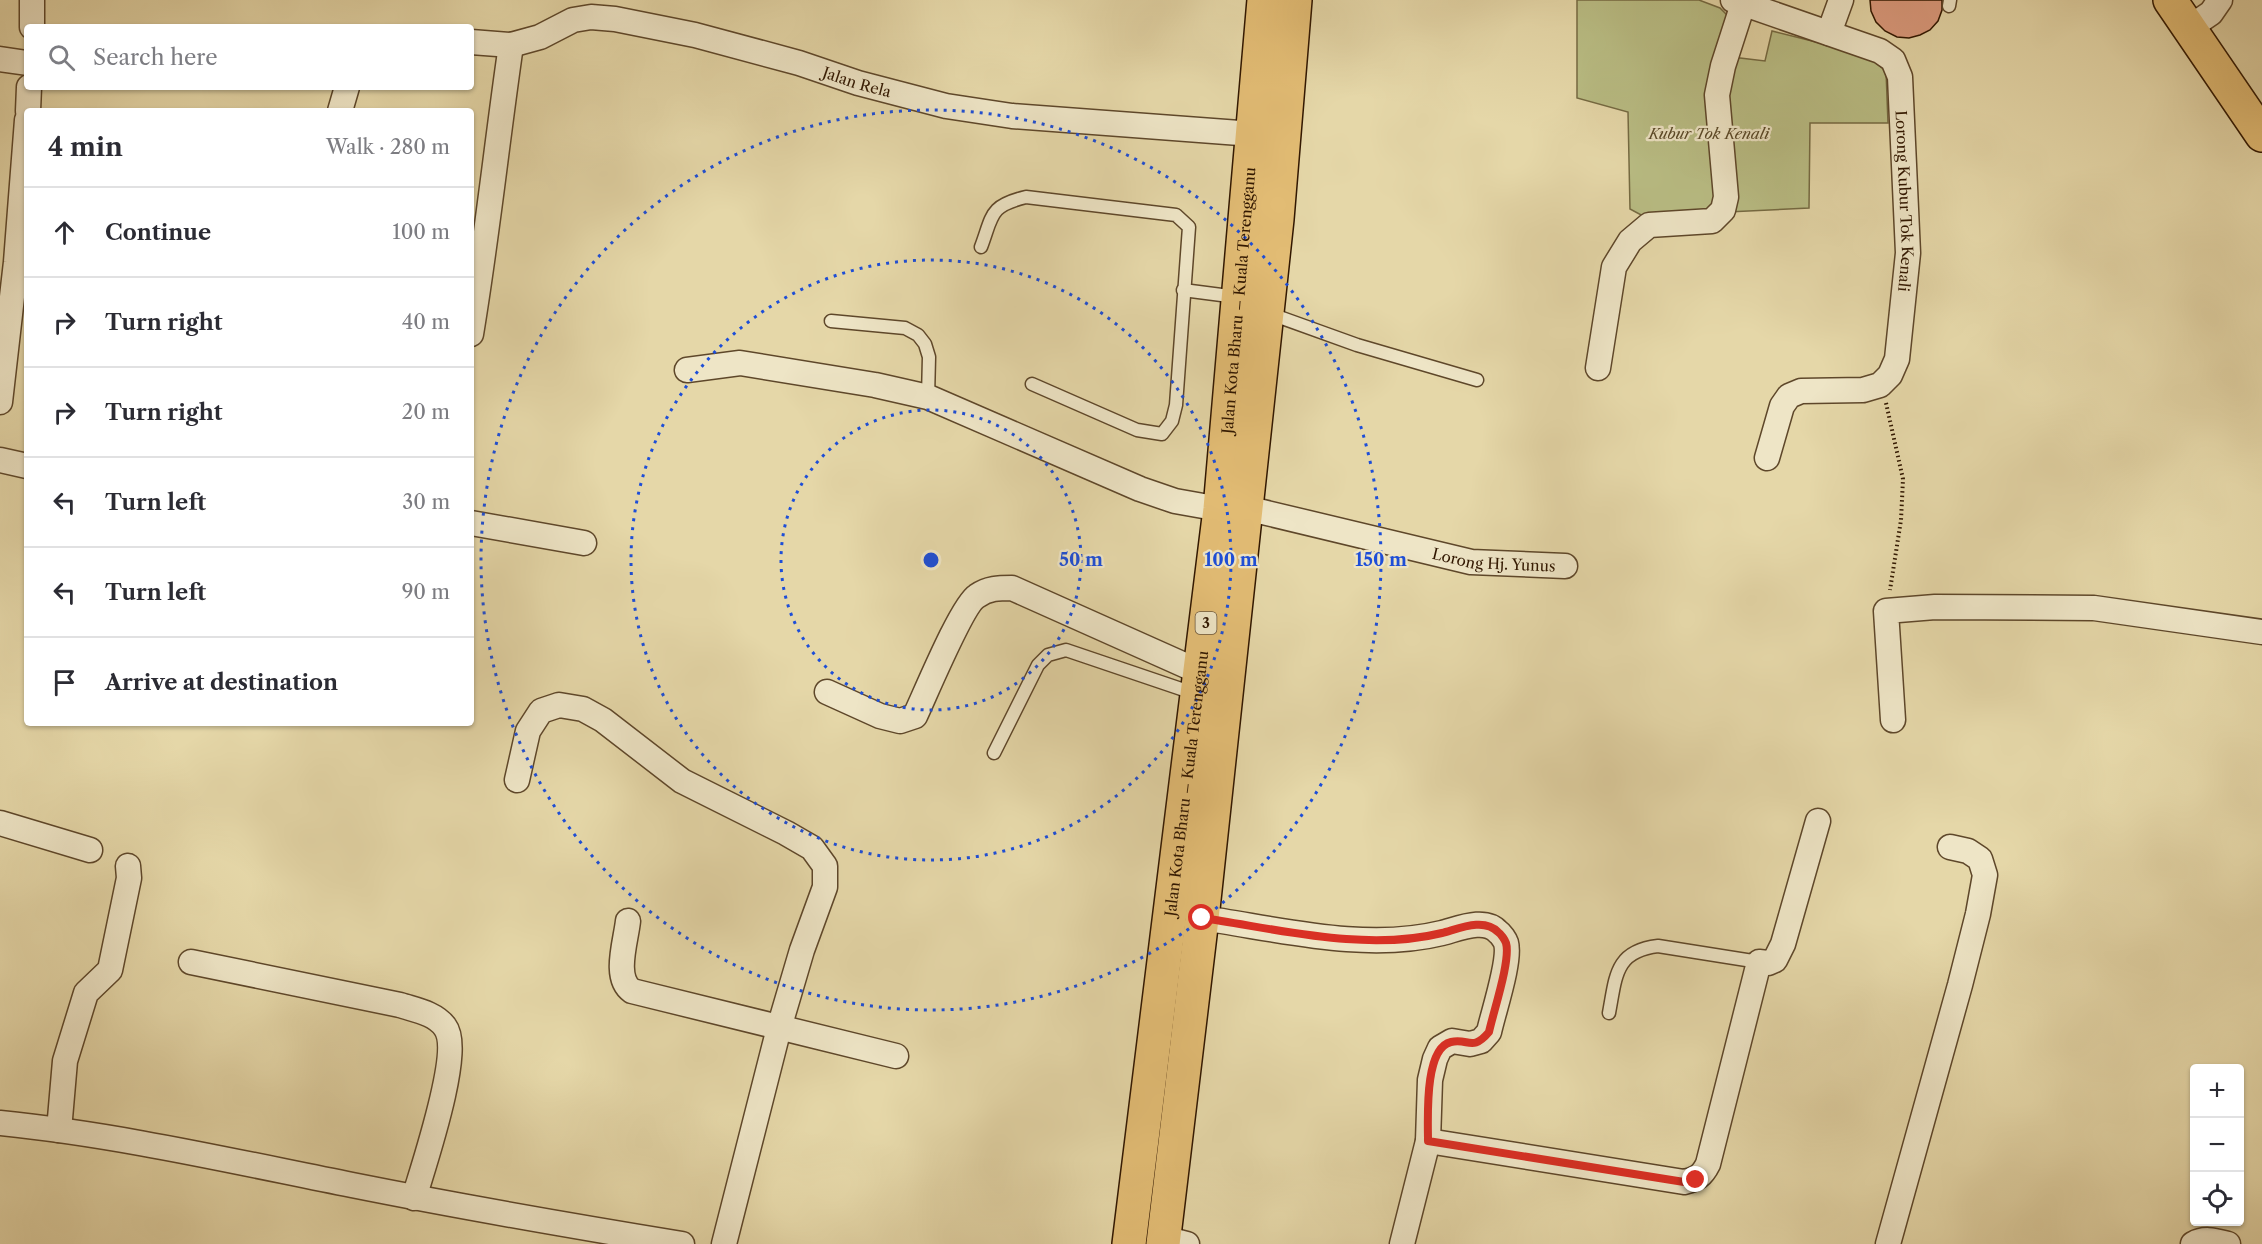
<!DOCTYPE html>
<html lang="en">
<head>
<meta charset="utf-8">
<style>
  :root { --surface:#fff; --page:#f2f2f3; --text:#2b2b33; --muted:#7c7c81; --line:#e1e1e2 }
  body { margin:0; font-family:"Libre Caslon Text",serif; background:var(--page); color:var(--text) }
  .controls { position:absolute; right:18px; bottom:18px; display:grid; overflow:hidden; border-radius:6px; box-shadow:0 2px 4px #0004 }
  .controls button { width:54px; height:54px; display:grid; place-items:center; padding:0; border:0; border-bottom:2px solid var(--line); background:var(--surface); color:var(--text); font:30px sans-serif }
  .stop { position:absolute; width:18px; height:18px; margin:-14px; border:4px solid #d93025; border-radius:50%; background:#fff }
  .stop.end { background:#d93025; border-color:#fff; box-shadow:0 2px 6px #0008 }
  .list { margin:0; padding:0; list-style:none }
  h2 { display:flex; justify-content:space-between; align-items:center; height:78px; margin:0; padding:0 24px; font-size:26px }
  h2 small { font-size:20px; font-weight:400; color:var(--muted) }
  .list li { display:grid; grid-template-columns:39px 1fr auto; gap:18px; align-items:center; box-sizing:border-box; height:90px; padding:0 24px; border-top:2px solid var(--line) }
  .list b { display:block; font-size:22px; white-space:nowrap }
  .list em { font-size:20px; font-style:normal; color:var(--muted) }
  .icon { flex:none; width:33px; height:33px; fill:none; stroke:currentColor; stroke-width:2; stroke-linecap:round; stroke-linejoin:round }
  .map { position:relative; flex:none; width:2262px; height:1244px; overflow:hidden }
  .search { position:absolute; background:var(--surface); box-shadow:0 2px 4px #0004; left:24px; top:24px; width:450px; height:66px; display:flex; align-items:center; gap:15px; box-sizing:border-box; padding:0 21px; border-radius:6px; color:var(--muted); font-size:22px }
  .panel { position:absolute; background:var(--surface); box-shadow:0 2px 4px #0004; left:24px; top:108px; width:450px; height:618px; border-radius:6px }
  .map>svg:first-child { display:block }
  .green { fill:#b9bd84; stroke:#756a42; stroke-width:1.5 }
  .building { fill:#db9a7d; stroke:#311700; stroke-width:1.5 }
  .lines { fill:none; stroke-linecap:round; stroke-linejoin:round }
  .service-casing { stroke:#5e472a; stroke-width:15 }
  .minor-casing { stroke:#5e472a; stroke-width:27 }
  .primary-casing { stroke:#311700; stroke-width:36 }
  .trunk-casing { stroke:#311700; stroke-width:36 }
  .path { stroke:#311700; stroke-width:4; stroke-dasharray:1.5 3; stroke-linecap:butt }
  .service { stroke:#eee5c6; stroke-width:12 }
  .minor { stroke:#eee5c6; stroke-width:24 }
  .primary { stroke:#e2bc74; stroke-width:33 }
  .trunk { stroke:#e2bc74; stroke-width:33 }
  .route { stroke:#d93025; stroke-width:8 }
  .ring { fill:none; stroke:#1d4ed8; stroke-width:3; stroke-dasharray:3 6 }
  .labels { text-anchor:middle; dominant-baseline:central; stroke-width:4.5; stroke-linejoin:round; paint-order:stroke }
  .shield { fill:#eee5c6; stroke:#6a553b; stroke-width:1.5 }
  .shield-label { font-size:14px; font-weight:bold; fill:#311700 }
  .street-label { font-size:15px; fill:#311700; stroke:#eee5c6 }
  .park-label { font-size:15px; font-style:italic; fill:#5a4928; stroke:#eee5c6 }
  .centre { fill:#1d4ed8; stroke:#eee5c6; stroke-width:3 }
  .ring-label { font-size:18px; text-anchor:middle; font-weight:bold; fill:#1d4ed8; stroke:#eee5c6; stroke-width:4.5; stroke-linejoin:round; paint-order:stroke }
</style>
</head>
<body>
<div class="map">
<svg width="2262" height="1244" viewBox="0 0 2262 1244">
  <rect width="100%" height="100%" fill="#e5d7a8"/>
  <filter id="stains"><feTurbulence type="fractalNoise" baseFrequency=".00333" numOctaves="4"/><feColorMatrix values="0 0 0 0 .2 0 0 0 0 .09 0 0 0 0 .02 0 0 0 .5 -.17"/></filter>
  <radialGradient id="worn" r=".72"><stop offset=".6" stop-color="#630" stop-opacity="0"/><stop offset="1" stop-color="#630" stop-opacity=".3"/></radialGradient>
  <path class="green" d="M1577 0H1699L1720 8 1730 18 1732 57 1765 61 1772 31 1864 54 1886 71 1888 123H1810L1809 208 1643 216 1630 209 1628 112 1577 98Z"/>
  <path class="building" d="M1870 0H1942V10L1938 21 1930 30 1920 35 1909 38 1897 37 1885 31 1876 22 1871 11Z"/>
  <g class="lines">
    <defs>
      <g id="service">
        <path d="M1949 6 1950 0"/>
        <path d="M981 247C993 215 989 206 1026 197L1176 215 1189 227 1176 405 1172 421 1162 434 1137 430 1032 384"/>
        <path d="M1183 290 1237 297"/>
        <path d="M1268 313 1357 345 1477 380"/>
        <path d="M831 321 905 328 918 335 925 344 929 357 928 397"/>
        <path d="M994 753 1038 665 1048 655 1066 650 1196 694"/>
        <path d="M1609 1013C1616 976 1615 951 1658 946L1759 962"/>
      </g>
      <g id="minor">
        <path id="s1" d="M1733 0 1880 51 1893 60 1900 77 1908 253 1897 359 1890 375 1880 385 1863 390 1801 391 1789 396 1782 406 1767 458"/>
        <path d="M32 27V0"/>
        <path d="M2189 28 2211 13 2220 0"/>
        <path d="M1829 33 1841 0"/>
        <path id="s2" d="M471 42 511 45 540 37 573 20 591 17 615 19 695 35 799 63 858 83 946 106 1012 116 1253 134"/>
        <path d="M0 59 27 63"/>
        <path d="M28 111 29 87"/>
        <path d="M340 111 347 87"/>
        <path d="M471 334C487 238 497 141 511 45"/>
        <path d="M1598 368 1614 267 1630 241 1649 225 1712 221 1723 210 1726 197 1717 95 1723 66 1743 4"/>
        <path d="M687 370 740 363 875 385 928 397 1140 489 1175 501 1220 509"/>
        <path d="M0 402 16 262 27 120"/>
        <path d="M0 460 27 466"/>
        <path id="s3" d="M1246 508 1471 562 1565 566"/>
        <path d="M471 523 584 543"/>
        <path d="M827 692 880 716 900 721 915 716C925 695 962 605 977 596 988 588 999 588 1012 588L1200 672"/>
        <path d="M1893 720 1886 611 1935 607 2094 608 2262 632"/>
        <path d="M517 780 528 731 541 711 559 705 583 709 603 720 682 781 786 833 812 848 825 866V887L802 950 779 1028 724 1244"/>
        <path d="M0 823 90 850"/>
        <path d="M1202 918C1279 929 1365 952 1442 933 1458 929 1485 917 1498 932 1501 934 1505 940 1506 943 1511 960 1493 1013 1489 1032L1481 1041 1470 1044 1452 1041 1440 1048 1435 1059 1430 1080 1428 1141 1402 1244"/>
        <path d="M628 921C626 941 613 978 632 991L896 1056"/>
        <path d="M191 962 400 1005C415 1010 435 1013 445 1027 463 1051 423 1167 414 1198"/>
        <path d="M0 1123C119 1135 236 1162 352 1185 462 1207 572 1226 682 1244"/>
        <path d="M59 1130 65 1061 86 993 110 970 129 878 128 866"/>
        <path d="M1428 1141 1684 1182C1697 1179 1702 1176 1708 1164L1759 962 1768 963 1775 960 1783 944 1818 821"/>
        <path d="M1164 1238 1187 1244"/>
        <path d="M1888 1244 1960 985 1978 914 1985 875 1980 859 1968 851 1950 847"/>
        <path d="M2193 1244C2205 1237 2216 1241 2228 1244"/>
      </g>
      <path id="primary" d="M2170 0 2262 135"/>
      <g id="trunk">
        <path id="s4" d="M1129 1244 1220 509 1264 0"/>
        <path d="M1163 1244 1202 918 1277 219 1295 0"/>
      </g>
    </defs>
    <use href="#service" class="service-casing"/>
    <use href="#minor" class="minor-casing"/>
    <use href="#primary" class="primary-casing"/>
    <use href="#trunk" class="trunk-casing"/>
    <path class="path" d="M1886 403 1903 479 1901 520 1890 590"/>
    <use href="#service" class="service"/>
    <use href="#minor" class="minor"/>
    <use href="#primary" class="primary"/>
    <use href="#trunk" class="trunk"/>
  </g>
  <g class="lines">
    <path class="route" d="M1202 918C1278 929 1365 952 1442 933 1458 929 1484 917 1498 932 1501 934 1505 940 1506 943 1511 960 1493 1013 1489 1032 1472 1052 1469 1038 1451 1042 1424 1048 1428 1119 1428 1141L1684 1182 1696 1180"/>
  </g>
  <g class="ring">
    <circle cx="931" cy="560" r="150"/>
    <circle cx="931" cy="560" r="300"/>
    <circle cx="931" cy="560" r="450"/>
  </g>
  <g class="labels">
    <rect class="shield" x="1195.5" y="612" width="21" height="22" rx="4.5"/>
    <g class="shield-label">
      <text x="1206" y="623">3</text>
    </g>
    <g class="street-label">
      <text stroke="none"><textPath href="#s2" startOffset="400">Jalan Rela</textPath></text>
      <text stroke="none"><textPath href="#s1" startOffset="314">Lorong Kubur Tok Kenali</textPath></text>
      <text stroke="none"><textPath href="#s4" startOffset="950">Jalan Kota Bharu – Kuala Terengganu</textPath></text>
      <text stroke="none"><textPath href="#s3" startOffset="254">Lorong Hj. Yunus</textPath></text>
      <text stroke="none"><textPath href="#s4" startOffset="464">Jalan Kota Bharu – Kuala Terengganu</textPath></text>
    </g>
    <g class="park-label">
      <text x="1709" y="133">Kubur Tok Kenali</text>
    </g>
  </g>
  <circle cx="931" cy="560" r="9" class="centre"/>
  <g class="ring-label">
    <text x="1081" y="566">50 m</text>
    <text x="1231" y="566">100 m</text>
    <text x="1381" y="566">150 m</text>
  </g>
  <rect width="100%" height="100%" filter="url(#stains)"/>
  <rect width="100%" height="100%" fill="url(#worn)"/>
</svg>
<div class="controls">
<button>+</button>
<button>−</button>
<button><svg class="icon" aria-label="locate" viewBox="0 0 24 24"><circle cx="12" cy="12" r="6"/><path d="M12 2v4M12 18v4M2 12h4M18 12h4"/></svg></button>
</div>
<div class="stop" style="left:1202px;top:918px"></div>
<div class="stop end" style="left:1696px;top:1180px"></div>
<div class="search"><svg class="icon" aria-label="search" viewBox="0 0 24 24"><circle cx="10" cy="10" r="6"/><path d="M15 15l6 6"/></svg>Search here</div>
<section class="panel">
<h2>4 min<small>Walk · 280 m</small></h2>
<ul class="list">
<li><svg class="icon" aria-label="ahead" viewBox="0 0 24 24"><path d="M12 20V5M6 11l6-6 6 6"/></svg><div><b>Continue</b></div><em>100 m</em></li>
<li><svg class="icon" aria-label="right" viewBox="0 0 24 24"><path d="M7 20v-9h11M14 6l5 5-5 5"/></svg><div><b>Turn right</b></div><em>40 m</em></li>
<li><svg class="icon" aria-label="right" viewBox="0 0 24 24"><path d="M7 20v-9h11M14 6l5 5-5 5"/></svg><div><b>Turn right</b></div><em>20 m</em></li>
<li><svg class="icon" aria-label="left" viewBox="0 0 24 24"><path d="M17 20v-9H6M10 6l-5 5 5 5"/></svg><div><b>Turn left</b></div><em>30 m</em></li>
<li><svg class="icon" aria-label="left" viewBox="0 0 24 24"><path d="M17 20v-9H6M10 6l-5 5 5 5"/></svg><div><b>Turn left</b></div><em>90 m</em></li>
<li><svg class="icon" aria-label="arrive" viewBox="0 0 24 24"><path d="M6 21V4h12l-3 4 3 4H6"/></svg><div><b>Arrive at destination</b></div></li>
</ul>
</section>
</div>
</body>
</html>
